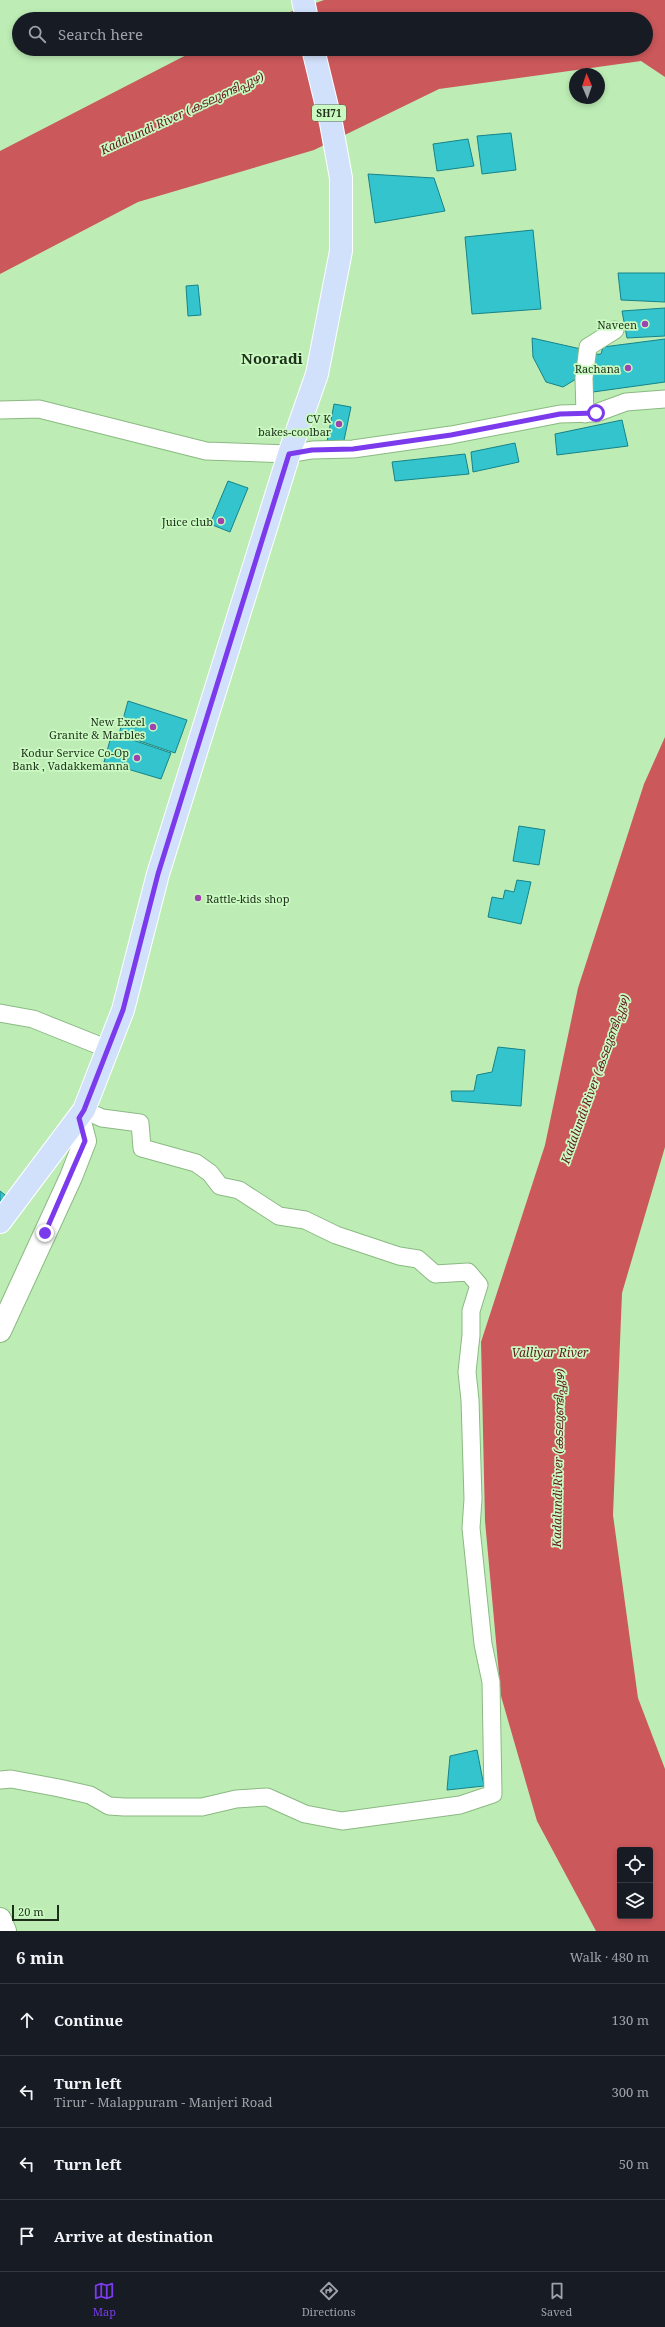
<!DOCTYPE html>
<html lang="en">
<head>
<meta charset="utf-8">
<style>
  :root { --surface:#171b24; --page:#242831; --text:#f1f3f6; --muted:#9ea1a6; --line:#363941; --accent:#7c3aed }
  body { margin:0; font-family:"Noto Serif","Noto Sans Malayalam",serif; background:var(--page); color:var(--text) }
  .controls { position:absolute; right:12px; bottom:12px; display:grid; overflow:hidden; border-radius:4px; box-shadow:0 2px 6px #0003 }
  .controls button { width:36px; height:36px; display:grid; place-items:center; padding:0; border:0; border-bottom:1px solid var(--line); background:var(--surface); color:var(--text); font:20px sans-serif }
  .compass { position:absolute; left:569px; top:68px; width:36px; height:36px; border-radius:50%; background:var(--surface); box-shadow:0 2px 6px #0003; rotate:358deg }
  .scale { position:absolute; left:12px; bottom:10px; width:47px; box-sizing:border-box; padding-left:4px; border:2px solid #1d2f1a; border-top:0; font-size:11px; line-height:14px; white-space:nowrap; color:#1d2f1a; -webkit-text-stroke:3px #cafac2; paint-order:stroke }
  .stop { position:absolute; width:12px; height:12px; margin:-9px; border:3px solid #7c3aed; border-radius:50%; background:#fff }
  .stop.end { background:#7c3aed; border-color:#fff; box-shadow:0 1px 4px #0008 }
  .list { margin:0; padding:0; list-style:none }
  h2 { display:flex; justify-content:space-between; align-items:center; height:52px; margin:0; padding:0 16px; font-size:17px }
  h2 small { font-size:13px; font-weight:400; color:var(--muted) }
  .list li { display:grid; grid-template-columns:26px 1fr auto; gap:12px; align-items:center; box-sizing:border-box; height:72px; padding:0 16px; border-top:1px solid var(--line) }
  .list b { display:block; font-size:15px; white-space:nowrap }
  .list p { margin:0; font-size:13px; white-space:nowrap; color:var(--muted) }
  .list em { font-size:13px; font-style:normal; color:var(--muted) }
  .icon { flex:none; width:22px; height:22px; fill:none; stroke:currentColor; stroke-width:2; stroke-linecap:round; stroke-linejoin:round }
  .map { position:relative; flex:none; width:665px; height:1931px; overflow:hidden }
  .search { position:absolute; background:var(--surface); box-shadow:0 2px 6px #0003; left:12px; right:12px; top:12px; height:44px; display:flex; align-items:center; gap:10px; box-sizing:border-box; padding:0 14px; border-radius:22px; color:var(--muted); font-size:15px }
  .sheet { height:340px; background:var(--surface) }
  nav { display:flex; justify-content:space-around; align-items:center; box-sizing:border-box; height:56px; border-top:1px solid var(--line); background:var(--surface); font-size:11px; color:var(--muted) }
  nav a { display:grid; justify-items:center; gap:2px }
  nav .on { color:var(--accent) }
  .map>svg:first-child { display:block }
  .water { fill:#cb585b; fill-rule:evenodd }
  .building { fill:#33c4cd; stroke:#178389 }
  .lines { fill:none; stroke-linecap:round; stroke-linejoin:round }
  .street-casing { stroke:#8bb983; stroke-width:19 }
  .secondary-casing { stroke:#8bb983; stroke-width:24 }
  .primary-casing { stroke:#fff; stroke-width:24 }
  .street { stroke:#fff; stroke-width:17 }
  .secondary { stroke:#fff; stroke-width:22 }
  .primary { stroke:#d2e1fb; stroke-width:22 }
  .route { stroke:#7c3aed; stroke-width:5 }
  .poi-dot { fill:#9e44af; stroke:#cafac2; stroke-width:1.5 }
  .labels { text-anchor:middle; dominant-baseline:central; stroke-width:3.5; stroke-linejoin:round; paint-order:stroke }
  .shield { fill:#cafac2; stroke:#516c4c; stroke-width:1 }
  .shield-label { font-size:10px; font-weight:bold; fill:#1d2f1a }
  .poi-label { font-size:11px; fill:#1d2f1a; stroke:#cafac2; text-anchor:end }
  .water-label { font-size:12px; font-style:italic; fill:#62171d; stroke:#cafac2 }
  .district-label { font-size:15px; font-weight:bold; fill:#1d2f1a; stroke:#cafac2 }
</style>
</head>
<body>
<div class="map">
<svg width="665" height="1931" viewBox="0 0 665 1931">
  <rect width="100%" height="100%" fill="#bdedb5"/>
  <g class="water">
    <path d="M324 0H665V77L641 61 439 89 314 150 138 202 0 274V151L198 49H646V19H270Z"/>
    <path d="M665 737V1147L622 1293 613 1515 638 1698 665 1769V1931H596L537 1821 501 1696 485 1521 481 1342 545 1145 578 988 644 784ZM620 1850H650V1916H620Z"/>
  </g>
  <g class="building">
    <path d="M511 133 516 170 482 174 477 136Z"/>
    <path d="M468 139 474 166 437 171 433 144Z"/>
    <path d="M368 174 434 178 445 211 375 223Z"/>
    <path d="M533 230 541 309 472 314 465 237Z"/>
    <path d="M618 273H665V302L621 300Z"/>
    <path d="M198 285 201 315 188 316 186 286Z"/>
    <path d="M665 308V336L627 338 622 311Z"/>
    <path d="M532 338 581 349V376L563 387 546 382 533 357Z"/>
    <path d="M665 339V382L593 392 589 355 601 354 603 347Z"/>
    <path d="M334 404 351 407 343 445 327 442Z"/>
    <path d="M622 420 628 446 557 455 555 434Z"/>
    <path d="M515 443 519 462 473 472 471 452Z"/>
    <path d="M465 454 469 474 395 481 392 462Z"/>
    <path d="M228 481 248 488 230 532 210 524Z"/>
    <path d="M128 701 187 720 175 753 119 734Z"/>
    <path d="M112 733 171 753 161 779 104 762Z"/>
    <path d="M519 826 545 830 539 865 513 861Z"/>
    <path d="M517 880 531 882 521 924 488 917 492 897 503 899 505 890 514 892Z"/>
    <path d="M498 1047 525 1050 521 1106 452 1101 451 1091H474L477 1075 492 1072Z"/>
    <path d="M0 1191 9 1198 0 1208Z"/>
    <path d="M477 1750 484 1786 447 1790 450 1756Z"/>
  </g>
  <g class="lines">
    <defs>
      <g id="street">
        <path d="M0 410 39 409 206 451 289 454 312 450 353 449 451 435 560 414 596 413 626 402 665 399"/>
        <path d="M585 414 584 378 588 347 615 330"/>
        <path d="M0 1013 33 1019 108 1049"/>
        <path d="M0 1780 11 1779 59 1788 90 1795 109 1806 124 1807H202L236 1799 267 1797 305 1814 342 1821 460 1805 493 1794 491 1682 483 1644 471 1528 473 1499 470 1400 467 1372 471 1335V1311L479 1285 468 1272 435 1274 418 1259 399 1256 336 1235 305 1220 279 1216 239 1190 220 1186 210 1173 196 1163 142 1148 140 1123 102 1118 84 1110"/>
      </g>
      <g id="secondary">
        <path d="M0 1331 71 1177 85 1141 79 1118"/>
        <path d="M0 1919 5 1931"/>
      </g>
      <g id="primary">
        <path d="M303 0 307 19"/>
        <path d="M0 1222 84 1110 123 1010 158 874 289 454 317 374 341 251V178L331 123 313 49"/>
      </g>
    </defs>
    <use href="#street" class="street-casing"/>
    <use href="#secondary" class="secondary-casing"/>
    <use href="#primary" class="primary-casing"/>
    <use href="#street" class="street"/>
    <use href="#secondary" class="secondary"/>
    <use href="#primary" class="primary"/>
  </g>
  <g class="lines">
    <path class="route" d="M45 1233 85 1141 79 1118 84 1110 123 1010 158 874 289 454 312 450 353 449 451 435 560 414 596 413"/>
  </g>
  <g class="poi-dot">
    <circle cx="645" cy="324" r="4"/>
    <circle cx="628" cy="368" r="4"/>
    <circle cx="339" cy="424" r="4"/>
    <circle cx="221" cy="521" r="4"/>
    <circle cx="153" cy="727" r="4"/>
    <circle cx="137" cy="758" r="4"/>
    <circle cx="198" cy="898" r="4"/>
  </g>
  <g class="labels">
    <rect class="shield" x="312" y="105" width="34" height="16" rx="3"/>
    <g class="shield-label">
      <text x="329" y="113">SH71</text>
    </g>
    <g class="poi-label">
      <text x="637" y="324">Naveen</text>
      <text x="620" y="368">Rachana</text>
      <text x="331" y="418">CV K<tspan x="331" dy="13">bakes-coolbar</tspan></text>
      <text x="213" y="521">Juice club</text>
      <text x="145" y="721">New Excel<tspan x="145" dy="13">Granite &amp; Marbles</tspan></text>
      <text x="129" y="752">Kodur Service Co-Op<tspan x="129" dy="13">Bank , Vadakkemanna</tspan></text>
      <text x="206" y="898" text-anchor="start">Rattle-kids shop</text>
    </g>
    <g class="water-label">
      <text transform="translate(182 113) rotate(-25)">Kadalundi River (കടലുണ്ടിപ്പുഴ)</text>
      <text transform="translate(595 1079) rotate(-70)">Kadalundi River (കടലുണ്ടിപ്പുഴ)</text>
      <text x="550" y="1352">Valliyar River</text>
      <text transform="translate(558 1458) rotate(-89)">Kadalundi River (കടലുണ്ടിപ്പുഴ)</text>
    </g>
    <g class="district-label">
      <text x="272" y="358">Nooradi</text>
    </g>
  </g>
</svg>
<div class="controls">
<button><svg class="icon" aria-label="locate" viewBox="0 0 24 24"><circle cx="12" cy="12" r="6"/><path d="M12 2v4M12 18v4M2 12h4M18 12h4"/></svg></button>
<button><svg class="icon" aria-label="layers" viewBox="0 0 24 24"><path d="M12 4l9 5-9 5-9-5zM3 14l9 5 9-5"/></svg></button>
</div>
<svg class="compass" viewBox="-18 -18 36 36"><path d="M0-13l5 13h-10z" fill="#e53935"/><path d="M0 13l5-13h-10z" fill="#9ea1a6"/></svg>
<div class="scale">20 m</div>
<div class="stop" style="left:596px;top:413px"></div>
<div class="stop end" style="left:45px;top:1233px"></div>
<div class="search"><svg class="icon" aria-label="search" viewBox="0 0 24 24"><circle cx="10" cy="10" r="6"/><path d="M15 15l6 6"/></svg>Search here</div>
</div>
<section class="sheet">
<h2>6 min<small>Walk · 480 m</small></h2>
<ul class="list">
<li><svg class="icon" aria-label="ahead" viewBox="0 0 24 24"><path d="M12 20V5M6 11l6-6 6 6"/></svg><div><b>Continue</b></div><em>130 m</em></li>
<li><svg class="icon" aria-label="left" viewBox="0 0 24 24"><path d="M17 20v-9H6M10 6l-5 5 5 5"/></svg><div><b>Turn left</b><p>Tirur - Malappuram - Manjeri Road</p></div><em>300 m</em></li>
<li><svg class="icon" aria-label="left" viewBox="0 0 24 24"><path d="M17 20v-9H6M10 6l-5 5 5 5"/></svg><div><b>Turn left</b></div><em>50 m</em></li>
<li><svg class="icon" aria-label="arrive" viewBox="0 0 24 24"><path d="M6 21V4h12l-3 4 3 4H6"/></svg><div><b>Arrive at destination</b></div></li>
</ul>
</section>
<nav>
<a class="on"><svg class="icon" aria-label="map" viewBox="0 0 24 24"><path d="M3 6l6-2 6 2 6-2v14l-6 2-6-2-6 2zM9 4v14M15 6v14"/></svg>Map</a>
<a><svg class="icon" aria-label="directions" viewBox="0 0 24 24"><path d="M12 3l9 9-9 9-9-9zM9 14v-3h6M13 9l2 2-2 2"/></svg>Directions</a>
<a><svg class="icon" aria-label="saved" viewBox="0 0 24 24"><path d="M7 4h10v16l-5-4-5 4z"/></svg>Saved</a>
</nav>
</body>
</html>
